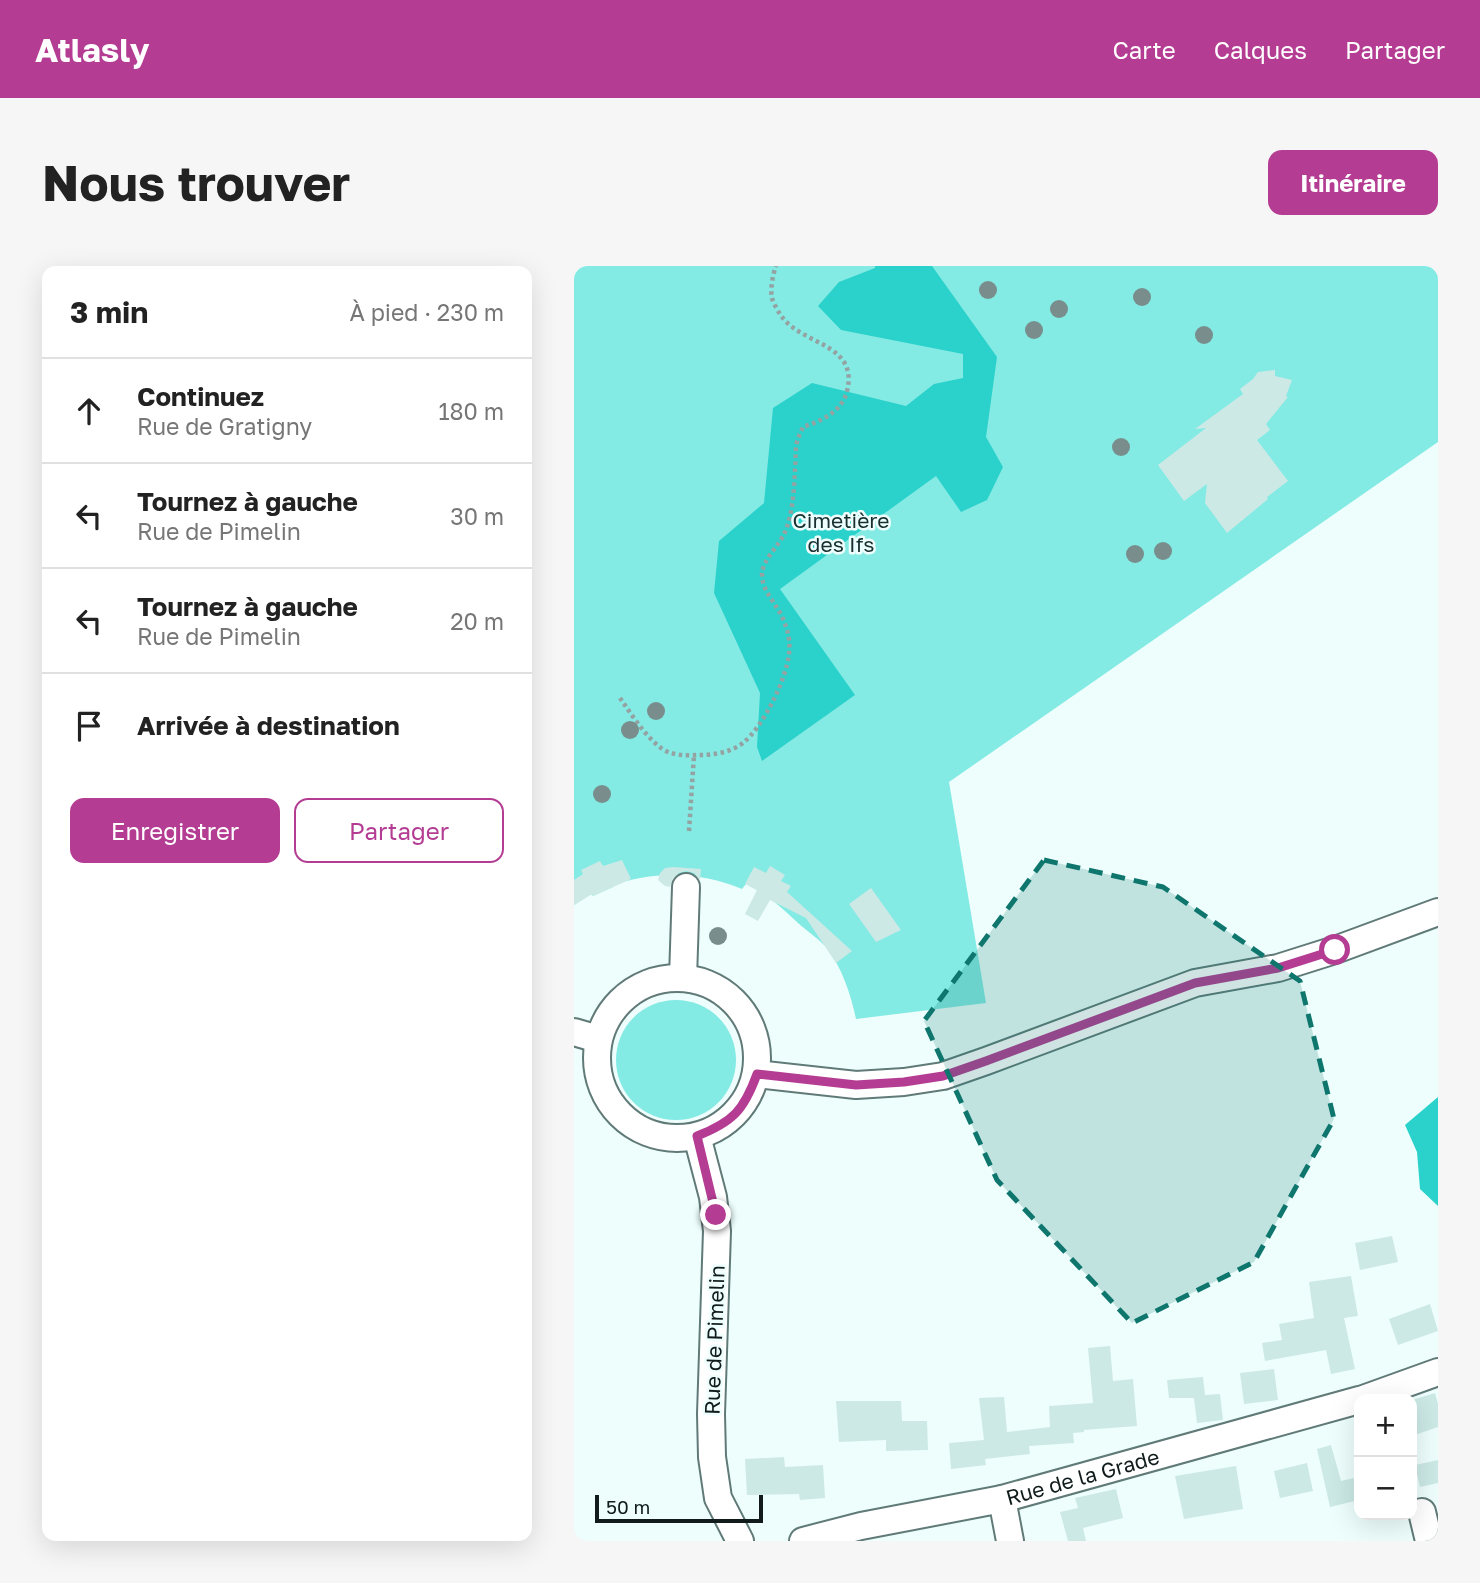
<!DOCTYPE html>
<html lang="fr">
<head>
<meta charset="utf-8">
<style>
  :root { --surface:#fff; --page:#f6f6f6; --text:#222; --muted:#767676; --line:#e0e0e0; --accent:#b43d93 }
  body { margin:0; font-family:"Golos Text",sans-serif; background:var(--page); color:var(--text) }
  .controls { position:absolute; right:21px; bottom:21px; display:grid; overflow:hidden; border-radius:14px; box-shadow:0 7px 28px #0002 }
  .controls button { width:63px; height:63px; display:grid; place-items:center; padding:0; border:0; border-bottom:2px solid var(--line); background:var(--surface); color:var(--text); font:35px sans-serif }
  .scale { position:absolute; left:21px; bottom:18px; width:168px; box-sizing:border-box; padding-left:7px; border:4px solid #111b1b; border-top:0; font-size:19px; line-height:24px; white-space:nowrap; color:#111b1b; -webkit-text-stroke:5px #edfefd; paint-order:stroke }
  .stop { position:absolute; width:21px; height:21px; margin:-16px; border:5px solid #b43d93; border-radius:50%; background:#fff }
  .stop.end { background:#b43d93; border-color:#fff; box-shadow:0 2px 7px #0008 }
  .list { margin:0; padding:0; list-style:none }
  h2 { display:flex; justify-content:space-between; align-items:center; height:91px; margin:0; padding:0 28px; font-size:30px }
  h2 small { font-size:23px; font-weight:400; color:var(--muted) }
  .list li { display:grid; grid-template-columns:46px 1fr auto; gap:21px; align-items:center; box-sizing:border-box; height:105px; padding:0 28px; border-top:2px solid var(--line) }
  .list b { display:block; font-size:26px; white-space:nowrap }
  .list p { margin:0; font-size:23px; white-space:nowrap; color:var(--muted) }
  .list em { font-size:23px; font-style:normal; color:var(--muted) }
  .actions { display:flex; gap:14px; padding:21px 28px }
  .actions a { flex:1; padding:16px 0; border:2px solid var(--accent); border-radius:14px; text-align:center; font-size:24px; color:var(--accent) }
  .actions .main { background:var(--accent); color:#fff }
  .icon { flex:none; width:38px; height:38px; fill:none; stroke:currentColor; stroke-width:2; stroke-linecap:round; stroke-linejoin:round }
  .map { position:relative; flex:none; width:864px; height:1275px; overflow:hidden; border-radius:14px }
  header { display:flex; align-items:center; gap:42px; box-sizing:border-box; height:98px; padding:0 35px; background:var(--accent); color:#fff }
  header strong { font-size:33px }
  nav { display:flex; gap:38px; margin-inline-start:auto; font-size:24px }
  .intro { display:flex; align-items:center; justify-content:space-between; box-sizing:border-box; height:168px; padding:0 42px }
  h1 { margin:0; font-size:49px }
  .button { padding:18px 32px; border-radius:14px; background:var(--accent); color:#fff; font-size:24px; font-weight:700 }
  main { display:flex; gap:42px; padding:0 42px }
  aside { flex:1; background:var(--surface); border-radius:14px; box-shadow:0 7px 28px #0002 }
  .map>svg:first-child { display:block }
  .green { fill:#84eae4 }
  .forest { fill:#2ad2cb }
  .building { fill:#cce9e6 }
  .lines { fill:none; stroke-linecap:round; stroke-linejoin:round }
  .minor-casing { stroke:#607a78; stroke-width:30 }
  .path { stroke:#94a2a2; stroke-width:4.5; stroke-dasharray:3.5 3.5; stroke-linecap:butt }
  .minor { stroke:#fff; stroke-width:26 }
  .tree { fill:#788d8c }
  .route { stroke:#b43d93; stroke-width:9 }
  .marked { fill:#0f766e; fill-opacity:0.2; stroke:#0f766e; stroke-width:5; stroke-dasharray:14 9; stroke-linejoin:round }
  .labels { text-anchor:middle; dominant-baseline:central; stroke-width:5; stroke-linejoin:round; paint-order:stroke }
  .park-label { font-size:21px; fill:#183130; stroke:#edfefd }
  .street-label { font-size:21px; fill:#111b1b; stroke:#edfefd }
</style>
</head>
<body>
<header>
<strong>Atlasly</strong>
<nav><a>Carte</a><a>Calques</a><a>Partager</a></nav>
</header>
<div class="intro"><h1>Nous trouver</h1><a class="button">Itinéraire</a></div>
<main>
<aside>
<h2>3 min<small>À pied · 230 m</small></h2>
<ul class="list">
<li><svg class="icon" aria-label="ahead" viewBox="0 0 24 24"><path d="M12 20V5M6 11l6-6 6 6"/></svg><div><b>Continuez</b><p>Rue de Gratigny</p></div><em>180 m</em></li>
<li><svg class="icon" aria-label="left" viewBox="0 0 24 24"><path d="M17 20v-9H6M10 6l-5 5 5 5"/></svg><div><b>Tournez à gauche</b><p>Rue de Pimelin</p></div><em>30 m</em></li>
<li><svg class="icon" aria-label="left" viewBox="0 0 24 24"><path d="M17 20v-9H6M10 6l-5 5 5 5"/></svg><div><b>Tournez à gauche</b><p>Rue de Pimelin</p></div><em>20 m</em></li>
<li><svg class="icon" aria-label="arrive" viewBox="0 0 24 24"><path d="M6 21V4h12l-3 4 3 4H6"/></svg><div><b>Arrivée à destination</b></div></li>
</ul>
<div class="actions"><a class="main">Enregistrer</a><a>Partager</a></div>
</aside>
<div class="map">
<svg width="864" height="1275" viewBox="0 0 864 1275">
  <rect width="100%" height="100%" fill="#edfefd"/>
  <g class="green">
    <path d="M0 0H864V176L375 516 412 737 282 753C277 729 268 702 253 682 245 673 233 665 224 657 205 639 195 630 172 618L168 623C128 606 79 604 38 620L39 621 19 630 17 628 0 639Z"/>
    <circle cx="102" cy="794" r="60"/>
  </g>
  <g class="forest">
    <path d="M301 0H358L423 91 412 171 429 201 413 234 387 246 362 210 206 323 281 429 188 495 183 481 186 427 140 327 145 275 190 237 199 142 238 117 332 140 360 118 389 112V88L267 64 244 40 265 16 301 2Z"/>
    <path d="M864 831V940L846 923 843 886 831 859Z"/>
  </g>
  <g class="building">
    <path d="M701 104V110L718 114 712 130 714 131 692 158 696 164 683 174 714 215 693 231 694 233 653 267 631 237 633 218 610 235 584 199 632 162 621 163 669 128 666 123 679 113 684 106Z"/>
    <path d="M48 594 57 613 19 630 18 628 0 639V614L9 608 7 604 26 595 29 600Z"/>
    <path d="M196 600 211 609 207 615 217 620 213 626 278 685 262 697 232 652 196 634 184 655 171 648 183 624 171 618 180 601 192 607Z"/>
    <path d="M99 601 127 603 126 614 120 607 112 605 105 607 99 612 96 621 91 620 84 614 86 607 91 602Z"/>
    <path d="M297 622 327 664 302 676 275 638Z"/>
    <path d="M818 970 824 996 786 1004 781 977Z"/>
    <path d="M777 1010 784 1050 770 1052 781 1103 757 1108 752 1084 691 1095 688 1077 708 1074 705 1058 740 1052 735 1016Z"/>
    <path d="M856 1038 864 1065 824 1079 815 1053Z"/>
    <path d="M536 1080 539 1115 559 1113 563 1160 510 1164V1166L499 1167 500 1177 455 1180 456 1188 411 1193 412 1199 377 1203 375 1177 410 1174 405 1132 430 1131 433 1166 476 1161 475 1140 519 1137 514 1082Z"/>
    <path d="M700 1103 704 1134 670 1138 666 1107Z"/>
    <path d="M629 1111 631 1129 646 1128 649 1154 623 1157 620 1132H595L593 1114Z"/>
    <path d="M861 1127 864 1138V1161L838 1170V1134Z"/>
    <path d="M262 1135H327L328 1155H353L354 1184 312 1185V1174L265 1176Z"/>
    <path d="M757 1179 767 1215 780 1212 785 1234 756 1241 743 1183Z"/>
    <path d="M210 1191 211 1201 249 1199 251 1232 226 1234 225 1228 173 1229 171 1193Z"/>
    <path d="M864 1194V1217L846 1221 841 1199Z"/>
    <path d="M733 1197 739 1225 706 1232 700 1205Z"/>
    <path d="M662 1200 669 1243 610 1253 601 1210Z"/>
    <path d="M542 1223 549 1252 509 1262 512 1275H494L486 1246 504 1242 501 1232Z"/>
  </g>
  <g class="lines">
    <defs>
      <g id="minor">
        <circle cx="103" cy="792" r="80"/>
        <path d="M109 712 112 621"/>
        <path d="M0 766 24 773"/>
        <path d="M183 808 282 819 330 816 369 810 412 795 621 717 704 702 761 684 864 646"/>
        <path d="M123 870 139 931 143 965 137 1148 138 1191 144 1232 166 1275"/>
        <path d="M789 1133 864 1106"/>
        <path d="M428 1233 436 1275"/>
        <path d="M848 1246 855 1275"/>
        <path id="s1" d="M229 1275 287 1260 428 1233 785 1134"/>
      </g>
    </defs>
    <use href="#minor" class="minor-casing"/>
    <g class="path">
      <path d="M46 432C58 449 70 469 87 482 96 489 111 490 123 489 138 489 156 487 169 477 189 461 212 414 215 388 217 372 212 356 203 342 197 332 188 322 188 308 189 293 205 280 211 266 219 247 220 223 221 203 222 194 221 185 223 176 224 171 227 166 229 161 247 155 268 146 273 125 285 78 229 79 208 51 205 47 199 37 198 32 196 23 199 8 202 0"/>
      <path d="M115 565 120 489"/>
    </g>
    <use href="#minor" class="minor"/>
  </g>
  <g class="tree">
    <circle cx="414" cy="24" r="9"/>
    <circle cx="568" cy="31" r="9"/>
    <circle cx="485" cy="43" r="9"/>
    <circle cx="460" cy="64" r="9"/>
    <circle cx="630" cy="69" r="9"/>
    <circle cx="547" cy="181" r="9"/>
    <circle cx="589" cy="285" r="9"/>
    <circle cx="561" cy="288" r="9"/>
    <circle cx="82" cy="445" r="9"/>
    <circle cx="56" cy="464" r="9"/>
    <circle cx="28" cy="528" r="9"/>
    <circle cx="144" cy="670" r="9"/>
  </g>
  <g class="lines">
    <path class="route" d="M142 949 123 870C159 856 170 844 183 808L282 819 330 816 369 810 412 795 621 717 704 702 761 684"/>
  </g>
  <path class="marked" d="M470 594 589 621 726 715 760 853 680 996 558 1057 423 914 350 755Z"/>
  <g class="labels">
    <g class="park-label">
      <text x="267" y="254">Cimetière<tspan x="267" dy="24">des Ifs</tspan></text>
    </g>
    <g class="street-label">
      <text transform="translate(140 1074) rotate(-88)">Rue de Pimelin</text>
      <text stroke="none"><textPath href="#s1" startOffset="287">Rue de la Grade</textPath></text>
    </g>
  </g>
</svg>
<div class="controls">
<button>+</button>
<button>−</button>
</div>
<div class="scale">50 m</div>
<div class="stop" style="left:761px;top:684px"></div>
<div class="stop end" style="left:142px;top:949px"></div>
</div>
</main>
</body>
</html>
